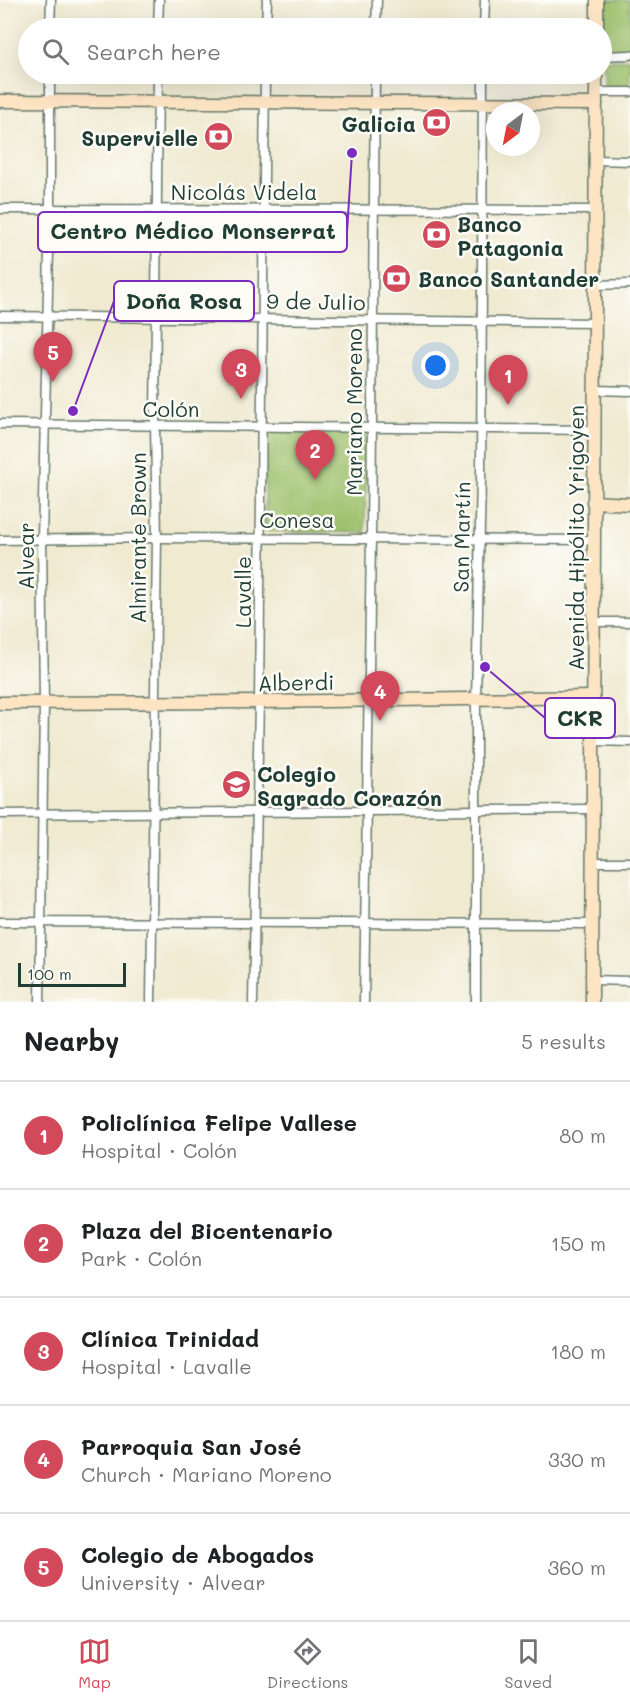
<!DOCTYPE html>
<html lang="en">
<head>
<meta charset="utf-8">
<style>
  :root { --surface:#fff; --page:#f6f6f6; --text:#202124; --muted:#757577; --line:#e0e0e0; --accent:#d1495b }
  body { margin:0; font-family:Mali,sans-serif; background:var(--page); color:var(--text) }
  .compass { position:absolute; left:486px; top:102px; width:54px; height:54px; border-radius:50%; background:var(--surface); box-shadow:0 6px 24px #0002; rotate:212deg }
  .scale { position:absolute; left:18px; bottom:15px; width:108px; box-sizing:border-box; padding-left:6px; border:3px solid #1f3d34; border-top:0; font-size:16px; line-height:21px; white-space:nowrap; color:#1f3d34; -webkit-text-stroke:4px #fdfcf7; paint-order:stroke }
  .you { position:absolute; left:436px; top:366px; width:21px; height:21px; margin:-15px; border:4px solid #fff; border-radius:50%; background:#1a73e8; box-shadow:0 0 0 9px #1a73e833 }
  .badge { display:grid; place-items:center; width:39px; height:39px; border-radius:50%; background:var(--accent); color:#fff; font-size:20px; font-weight:700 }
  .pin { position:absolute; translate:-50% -50px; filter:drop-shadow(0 2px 3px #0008) }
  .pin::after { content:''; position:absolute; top:32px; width:21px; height:18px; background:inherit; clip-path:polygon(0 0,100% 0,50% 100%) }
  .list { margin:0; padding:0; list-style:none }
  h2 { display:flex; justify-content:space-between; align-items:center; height:78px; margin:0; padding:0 24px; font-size:26px }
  h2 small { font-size:20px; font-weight:400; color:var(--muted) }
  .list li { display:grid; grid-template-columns:39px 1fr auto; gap:18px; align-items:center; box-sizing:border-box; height:108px; padding:0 24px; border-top:2px solid var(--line) }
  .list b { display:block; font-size:22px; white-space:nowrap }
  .list p { margin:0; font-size:20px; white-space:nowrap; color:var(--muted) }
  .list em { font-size:20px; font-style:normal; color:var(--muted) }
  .icon { flex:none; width:33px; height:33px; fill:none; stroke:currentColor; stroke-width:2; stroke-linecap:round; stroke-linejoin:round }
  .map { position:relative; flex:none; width:630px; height:1002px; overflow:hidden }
  .search { position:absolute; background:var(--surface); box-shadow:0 6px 24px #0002; left:18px; right:18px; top:18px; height:66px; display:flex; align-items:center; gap:15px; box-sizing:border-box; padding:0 21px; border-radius:33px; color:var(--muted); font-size:22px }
  .sheet { height:618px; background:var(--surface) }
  nav { display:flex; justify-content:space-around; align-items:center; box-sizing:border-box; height:84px; border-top:2px solid var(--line); background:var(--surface); font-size:16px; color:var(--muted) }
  nav a { display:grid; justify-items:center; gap:3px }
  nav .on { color:var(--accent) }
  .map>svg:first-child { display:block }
  .green { fill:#9cc06a; stroke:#5e7e4f; stroke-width:1.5 }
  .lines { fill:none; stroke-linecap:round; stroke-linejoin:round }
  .street-casing { stroke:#687a6b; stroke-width:11 }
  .secondary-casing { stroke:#687a6b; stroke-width:15 }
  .street { stroke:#fff; stroke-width:8 }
  .secondary { stroke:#fde5c4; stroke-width:12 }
  .labels { text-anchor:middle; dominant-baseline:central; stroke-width:5; stroke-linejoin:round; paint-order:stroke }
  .poi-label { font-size:21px; font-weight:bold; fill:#1f3d34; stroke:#fdfcf7; text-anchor:start }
  .street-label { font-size:21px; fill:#1f3d34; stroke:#fdfcf7 }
  .leader { fill:none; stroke:#7b2cbf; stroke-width:2 }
  .callout-dot { fill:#7b2cbf; stroke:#fdfcf7; stroke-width:2 }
  .callout { fill:#fdfcf7; stroke:#7b2cbf; stroke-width:2 }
  .callout-label { font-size:22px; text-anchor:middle; font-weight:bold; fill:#1f3d34 }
</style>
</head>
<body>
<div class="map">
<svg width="630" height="1002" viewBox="0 0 630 1002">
  <rect width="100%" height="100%" fill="#fdfcf7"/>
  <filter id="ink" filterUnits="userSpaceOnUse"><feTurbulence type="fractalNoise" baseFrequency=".0167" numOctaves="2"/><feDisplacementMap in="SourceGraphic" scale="12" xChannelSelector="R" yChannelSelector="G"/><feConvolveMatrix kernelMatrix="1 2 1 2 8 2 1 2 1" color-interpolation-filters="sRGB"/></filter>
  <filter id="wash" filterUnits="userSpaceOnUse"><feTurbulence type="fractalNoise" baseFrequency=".008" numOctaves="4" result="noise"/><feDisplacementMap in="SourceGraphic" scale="24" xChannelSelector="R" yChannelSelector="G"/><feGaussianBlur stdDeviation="1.35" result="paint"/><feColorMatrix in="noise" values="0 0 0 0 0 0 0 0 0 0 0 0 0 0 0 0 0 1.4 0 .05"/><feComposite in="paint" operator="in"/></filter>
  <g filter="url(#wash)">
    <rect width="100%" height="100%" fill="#f0ead1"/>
    <g class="green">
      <path d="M603 0H630V52H604Z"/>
      <path d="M630 59V89H605L603 60Z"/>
      <path d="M265 427 367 428 365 533 265 531Z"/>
    </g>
  </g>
  <g filter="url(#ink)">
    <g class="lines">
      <defs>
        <g id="street">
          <path d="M50 28 51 0"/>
          <path d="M158 28 159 0"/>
          <path d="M266 28 267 0"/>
          <path d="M376 28 377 0"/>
          <path d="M484 28 485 0"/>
          <path d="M602 56 630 55"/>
          <path d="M596 92H630"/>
          <path d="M596 160 630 161"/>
          <path d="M0 209 596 210"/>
          <path d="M595 285 630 284"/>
          <path d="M0 316 595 323"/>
          <path d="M595 390 630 391"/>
          <path d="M0 424 594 430"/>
          <path d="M0 540 157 538 593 540"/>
          <path d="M593 622H630"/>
          <path d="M593 741 630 742"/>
          <path d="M0 814 592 809"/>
          <path d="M592 862H630"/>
          <path d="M0 922 592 924"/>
          <path d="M592 980 630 981"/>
          <path d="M40 1002 44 703 42 540 50 209V74"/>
          <path d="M151 1002 157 538 155 425 158 74"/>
          <path d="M253 1002 259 702 265 74"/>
          <path d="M364 1002 371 539 375 74"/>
          <path d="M476 1002V700L481 479 483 74"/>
        </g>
        <g id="secondary">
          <path d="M597 28V0"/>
          <path d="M0 101 596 104"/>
          <path d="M593 502 630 504"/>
          <path d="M0 703 259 702 593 697"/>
          <path d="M592 1002 596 74"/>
        </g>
      </defs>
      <use href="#street" class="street-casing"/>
      <use href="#secondary" class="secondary-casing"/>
      <use href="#street" class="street"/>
      <use href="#secondary" class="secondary"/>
    </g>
  </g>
  <defs>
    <symbol id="bank-disc" viewBox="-11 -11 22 22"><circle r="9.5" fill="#d1495b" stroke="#fdfcf7"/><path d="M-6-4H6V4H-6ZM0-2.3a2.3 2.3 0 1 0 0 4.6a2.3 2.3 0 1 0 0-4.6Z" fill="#fff"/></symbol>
    <symbol id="school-disc" viewBox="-11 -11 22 22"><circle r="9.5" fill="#d1495b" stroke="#fdfcf7"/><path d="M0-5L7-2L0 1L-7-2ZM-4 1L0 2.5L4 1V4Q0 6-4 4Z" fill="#fff"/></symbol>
  </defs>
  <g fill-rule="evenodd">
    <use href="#bank-disc" x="420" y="106" width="33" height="33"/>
    <use href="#bank-disc" x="202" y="120" width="33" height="33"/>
    <use href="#bank-disc" x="420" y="218" width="33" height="33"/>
    <use href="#bank-disc" x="380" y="262" width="33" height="33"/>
    <use href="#school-disc" x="220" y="768" width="33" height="33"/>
  </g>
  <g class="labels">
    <g class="poi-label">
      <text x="416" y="123" text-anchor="end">Galicia</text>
      <text x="198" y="137" text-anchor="end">Supervielle</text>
      <text x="457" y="223">Banco<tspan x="457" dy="24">Patagonia</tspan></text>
      <text x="418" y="278">Banco Santander</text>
      <text x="257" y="773">Colegio<tspan x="257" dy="24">Sagrado Corazón</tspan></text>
    </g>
    <g class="street-label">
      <text x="244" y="191">Nicolás Videla</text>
      <text transform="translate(316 301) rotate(1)">9 de Julio</text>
      <text x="171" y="408">Colón</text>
      <text transform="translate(353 412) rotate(-90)">Mariano Moreno</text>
      <text x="297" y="519">Conesa</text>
      <text transform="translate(461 537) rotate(-89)">San Martín</text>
      <text transform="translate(137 538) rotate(-90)">Almirante Brown</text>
      <text transform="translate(575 538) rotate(-90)">Avenida Hipólito Yrigoyen</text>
      <text transform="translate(25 556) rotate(-90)">Alvear</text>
      <text transform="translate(242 592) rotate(-90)">Lavalle</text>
      <text transform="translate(296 682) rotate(-1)">Alberdi</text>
    </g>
  </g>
  <path class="leader" d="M352 153L347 232M73 411L114 301M485 667L545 718"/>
  <g class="callout-dot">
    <circle cx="352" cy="153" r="6"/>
    <circle cx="73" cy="411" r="6"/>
    <circle cx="485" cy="667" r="6"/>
  </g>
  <g class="callout">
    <rect x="38" y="212" width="309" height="40" rx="6"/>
    <rect x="114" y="281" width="140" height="40" rx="6"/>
    <rect x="545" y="698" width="70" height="40" rx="6"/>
  </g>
  <g class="callout-label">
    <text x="193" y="239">Centro Médico Monserrat</text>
    <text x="184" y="309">Doña Rosa</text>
    <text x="580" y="726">CKR</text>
  </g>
</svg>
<svg class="compass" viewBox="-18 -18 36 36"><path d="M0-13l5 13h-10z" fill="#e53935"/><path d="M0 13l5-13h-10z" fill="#757577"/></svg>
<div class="scale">100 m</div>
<div class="you"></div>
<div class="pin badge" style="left:508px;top:405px">1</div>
<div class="pin badge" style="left:315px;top:480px">2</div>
<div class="pin badge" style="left:241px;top:399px">3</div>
<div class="pin badge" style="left:380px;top:721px">4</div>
<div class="pin badge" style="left:53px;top:382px">5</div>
<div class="search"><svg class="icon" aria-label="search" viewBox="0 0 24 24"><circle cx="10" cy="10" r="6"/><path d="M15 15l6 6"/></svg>Search here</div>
</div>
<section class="sheet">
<h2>Nearby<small>5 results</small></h2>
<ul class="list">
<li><span class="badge">1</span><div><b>Policlínica Felipe Vallese</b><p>Hospital · Colón</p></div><em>80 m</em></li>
<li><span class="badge">2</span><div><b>Plaza del Bicentenario</b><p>Park · Colón</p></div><em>150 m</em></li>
<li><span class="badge">3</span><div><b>Clínica Trinidad</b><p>Hospital · Lavalle</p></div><em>180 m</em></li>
<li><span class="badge">4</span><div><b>Parroquia San José</b><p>Church · Mariano Moreno</p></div><em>330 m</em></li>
<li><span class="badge">5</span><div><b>Colegio de Abogados</b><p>University · Alvear</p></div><em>360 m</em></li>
</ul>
</section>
<nav>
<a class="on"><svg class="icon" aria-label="map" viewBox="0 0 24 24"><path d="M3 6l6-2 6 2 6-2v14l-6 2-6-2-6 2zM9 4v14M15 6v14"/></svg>Map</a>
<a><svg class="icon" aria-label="directions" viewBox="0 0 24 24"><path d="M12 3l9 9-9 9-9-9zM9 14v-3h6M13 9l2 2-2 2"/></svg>Directions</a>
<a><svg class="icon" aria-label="saved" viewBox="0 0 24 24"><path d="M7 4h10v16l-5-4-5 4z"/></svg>Saved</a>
</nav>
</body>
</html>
